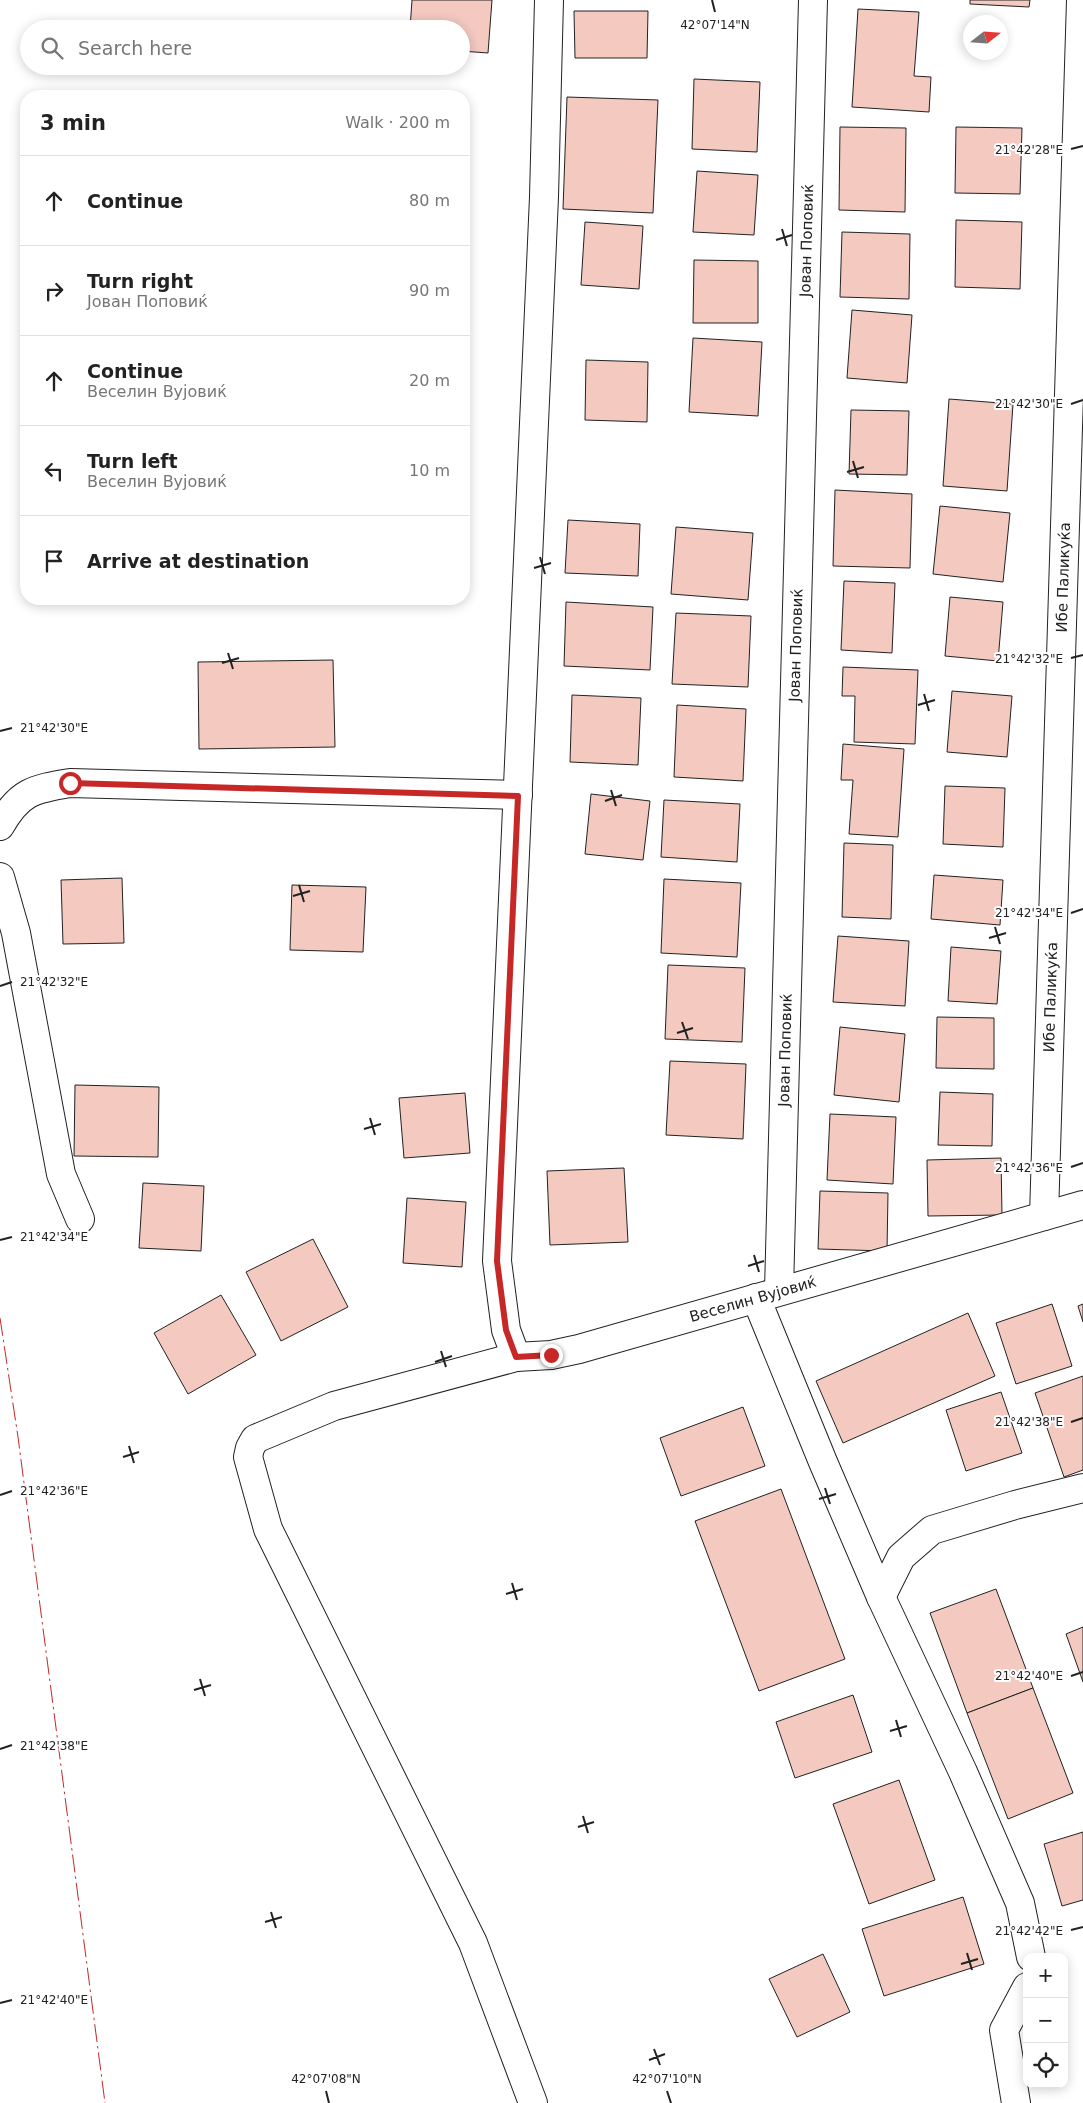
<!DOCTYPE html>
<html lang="en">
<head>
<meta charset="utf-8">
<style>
  :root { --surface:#fff; --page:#f6f6f6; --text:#222; --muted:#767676; --line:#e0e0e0 }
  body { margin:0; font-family:"DejaVu Sans",sans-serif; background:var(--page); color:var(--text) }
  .controls { position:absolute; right:15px; bottom:15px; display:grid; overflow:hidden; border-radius:10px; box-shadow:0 2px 12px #0003 }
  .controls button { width:45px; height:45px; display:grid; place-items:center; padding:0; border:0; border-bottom:1px solid var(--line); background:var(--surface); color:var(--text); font:25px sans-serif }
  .compass { position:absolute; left:963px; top:15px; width:45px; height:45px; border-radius:50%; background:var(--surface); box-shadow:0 2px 12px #0003; rotate:73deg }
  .stop { position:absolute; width:15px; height:15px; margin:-11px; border:4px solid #c62828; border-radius:50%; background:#fff }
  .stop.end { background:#c62828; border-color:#fff; box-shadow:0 1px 5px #0008 }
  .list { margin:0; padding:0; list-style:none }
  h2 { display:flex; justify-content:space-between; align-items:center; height:65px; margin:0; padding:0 20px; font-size:21px }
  h2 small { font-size:16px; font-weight:400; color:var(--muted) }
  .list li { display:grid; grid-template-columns:32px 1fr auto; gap:15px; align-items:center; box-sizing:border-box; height:90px; padding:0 20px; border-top:1px solid var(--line) }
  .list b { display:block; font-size:19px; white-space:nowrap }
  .list p { margin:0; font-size:16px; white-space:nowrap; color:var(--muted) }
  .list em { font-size:16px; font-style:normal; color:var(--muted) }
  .icon { flex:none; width:28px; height:28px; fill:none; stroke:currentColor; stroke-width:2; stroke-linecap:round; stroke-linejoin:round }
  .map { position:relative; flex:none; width:1083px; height:2103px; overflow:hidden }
  .search { position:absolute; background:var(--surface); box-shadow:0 2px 12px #0003; left:20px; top:20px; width:450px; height:55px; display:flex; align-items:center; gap:12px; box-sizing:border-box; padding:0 18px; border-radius:28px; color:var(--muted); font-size:19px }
  .panel { position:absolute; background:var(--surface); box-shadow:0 2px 12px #0003; left:20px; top:90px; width:450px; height:515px; border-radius:20px }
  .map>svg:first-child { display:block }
  .building { fill:#f3c9c0; stroke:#222 }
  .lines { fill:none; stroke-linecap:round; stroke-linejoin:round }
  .minor-casing { stroke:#222; stroke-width:30 }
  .minor { stroke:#fff; stroke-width:28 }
  .power { stroke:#c62828; stroke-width:1; stroke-dasharray:18 4 2.5 4; stroke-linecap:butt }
  .route { stroke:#c62828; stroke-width:6 }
  .ticks { fill:none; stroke:#222; stroke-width:2 }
  .labels { text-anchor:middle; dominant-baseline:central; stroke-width:4; stroke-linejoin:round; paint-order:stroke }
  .street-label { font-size:15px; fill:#222; stroke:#fff }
  .ticks-label { font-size:12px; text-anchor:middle; fill:#222; stroke:#fff; stroke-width:4; stroke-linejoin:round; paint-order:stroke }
</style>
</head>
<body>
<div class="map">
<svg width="1083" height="2103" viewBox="0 0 1083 2103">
  <rect width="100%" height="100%" fill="#fff"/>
  <g class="building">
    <path d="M412 0H492L488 53 461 51V29H410Z"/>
    <path d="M970 0H1030L1029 7 970 4Z"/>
    <path d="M858 9 919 12 914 76 931 77 929 112 852 107Z"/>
    <path d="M574 11H648L647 58H575Z"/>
    <path d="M694 79 760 82 757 152 692 149Z"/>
    <path d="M567 97 658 100 653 213 563 209Z"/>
    <path d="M840 127 906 128 905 212 839 210Z"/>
    <path d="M956 127 1022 128 1020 194 955 193Z"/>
    <path d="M697 171 758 175 754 235 693 232Z"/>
    <path d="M956 220 1022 222 1020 289 955 287Z"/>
    <path d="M585 222 643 226 639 289 581 285Z"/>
    <path d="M842 232 910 234 909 299 840 297Z"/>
    <path d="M694 260 758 261V323H693Z"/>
    <path d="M852 310 912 315 907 383 847 378Z"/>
    <path d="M693 338 762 342 758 416 689 412Z"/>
    <path d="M586 360 648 362 647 422 585 420Z"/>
    <path d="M949 399 1013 404 1007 491 943 486Z"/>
    <path d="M851 410 909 411 907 475 849 474Z"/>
    <path d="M835 490 912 494 910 568 833 566Z"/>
    <path d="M940 506 1010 513 1003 582 933 574Z"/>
    <path d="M568 520 640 524 638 576 565 573Z"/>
    <path d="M676 527 753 533 748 600 671 594Z"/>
    <path d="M844 581 895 583 892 653 841 650Z"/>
    <path d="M950 597 1003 602 998 661 945 656Z"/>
    <path d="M566 602 653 607 650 670 564 666Z"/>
    <path d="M676 613 751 616 748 687 672 684Z"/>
    <path d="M333 660 335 747 199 749 198 662Z"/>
    <path d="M843 667 918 670 915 744 854 742 855 696H842Z"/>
    <path d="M952 691 1012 696 1007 757 947 752Z"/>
    <path d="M572 695 641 698 638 765 570 762Z"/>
    <path d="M677 705 746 709 743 781 674 777Z"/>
    <path d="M843 744 904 749 898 837 849 834 853 780H841Z"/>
    <path d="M945 786 1005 788 1003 847 943 844Z"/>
    <path d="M591 794 650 801 643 860 585 854Z"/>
    <path d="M664 800 740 804 737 862 661 857Z"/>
    <path d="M844 843 893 845 891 919 842 917Z"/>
    <path d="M934 875 1003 880 1000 925 931 919Z"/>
    <path d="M122 878 124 943 63 944 61 880Z"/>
    <path d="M664 879 741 883 737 957 661 953Z"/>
    <path d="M292 885 366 887 363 952 290 950Z"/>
    <path d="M838 936 909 941 905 1006 833 1002Z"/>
    <path d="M951 947 1001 951 997 1004 948 1001Z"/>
    <path d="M668 965 745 968 742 1042 665 1039Z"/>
    <path d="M937 1017 994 1018V1069L936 1068Z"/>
    <path d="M840 1027 905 1034 899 1102 834 1095Z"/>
    <path d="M670 1061 746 1064 743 1139 666 1135Z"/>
    <path d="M75 1085 159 1087 158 1157 74 1156Z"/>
    <path d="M940 1092 993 1094 992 1146 938 1145Z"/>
    <path d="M465 1093 470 1153 404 1158 399 1098Z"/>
    <path d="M830 1114 896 1117 893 1184 827 1180Z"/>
    <path d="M1001 1158 1002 1215 928 1216 927 1160Z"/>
    <path d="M624 1168 628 1242 550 1245 547 1171Z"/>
    <path d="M143 1183 204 1186 201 1251 139 1248Z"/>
    <path d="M820 1191 888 1193 887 1251 818 1249Z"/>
    <path d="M407 1198 466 1202 462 1267 403 1263Z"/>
    <path d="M313 1239 348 1307 281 1341 246 1272Z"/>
    <path d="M221 1295 256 1355 188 1394 154 1333Z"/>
    <path d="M1052 1304 1072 1366 1016 1384 996 1323Z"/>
    <path d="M1083 1304V1322L1078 1306Z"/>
    <path d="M968 1313 995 1376 843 1443 816 1381Z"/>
    <path d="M1083 1376V1470L1064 1477 1035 1393Z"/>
    <path d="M1001 1392 1022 1453 966 1471 946 1410Z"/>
    <path d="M743 1407 765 1466 681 1496 660 1438Z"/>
    <path d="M781 1489 845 1659 759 1691 695 1521Z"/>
    <path d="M996 1589 1033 1688 967 1713 930 1613Z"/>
    <path d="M1083 1627V1682L1066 1634Z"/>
    <path d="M1033 1688 1073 1793 1008 1819 967 1713Z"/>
    <path d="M853 1695 872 1752 795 1778 776 1722Z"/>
    <path d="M899 1780 935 1880 869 1904 833 1804Z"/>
    <path d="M1083 1832V1900L1062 1906 1044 1844Z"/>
    <path d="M963 1897 984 1964 884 1996 862 1929Z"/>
    <path d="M823 1954 850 2012 797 2037 769 1979Z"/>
  </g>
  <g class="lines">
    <defs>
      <g id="minor">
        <path id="s1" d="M549 0 544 197 497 1261 506 1330 516 1357 551 1355 579 1349 1083 1205"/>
        <path d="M0 826C19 792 33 789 70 783L518 795"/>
        <path d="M0 877 16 933 61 1174 80 1219"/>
        <path id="s2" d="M1044 1216 1081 0"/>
        <path id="s3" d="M779 1290 813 0"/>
        <path d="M756 1298 823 1462 881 1597 963 1772 1020 1903 1031 1957"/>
        <path d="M516 1357 334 1406 255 1439 250 1448 248 1457 268 1529 473 1943 533 2103"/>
        <path d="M881 1597 901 1557 932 1530 1015 1505 1083 1488"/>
        <path d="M1016 2103 1004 2030 1027 1987"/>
      </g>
    </defs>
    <use href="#minor" class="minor-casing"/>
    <use href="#minor" class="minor"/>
    <path class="power" d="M0 1318 18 1437 105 2103"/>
  </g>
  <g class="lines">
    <path class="route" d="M70 783 518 796 497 1261 506 1330 516 1357 551 1355"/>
  </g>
  <path class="ticks" d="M712 0 715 12M1071 149 1083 146M782 229 787 246M776 240 792 235M1071 404 1083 400M853 461 858 478M847 472 864 467M540 557 545 574M534 568 551 563M228 653 233 669M1071 658 1083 655M222 663 239 658M924 694 929 711M918 705 935 700M0 731 12 728M611 790 616 806M605 801 622 795M299 885 304 902M293 896 310 891M1071 913 1083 909M995 927 1000 944M989 938 1006 933M0 986 12 982M682 1022 688 1039M677 1033 693 1028M370 1118 375 1135M364 1129 381 1124M1071 1167 1083 1163M0 1240 12 1237M754 1255 759 1272M748 1266 764 1261M441 1351 446 1367M435 1362 452 1356M1071 1422 1083 1418M129 1446 134 1463M123 1457 139 1452M825 1488 830 1504M0 1495 12 1491M819 1499 836 1494M512 1583 517 1600M506 1594 523 1589M1071 1676 1083 1672M200 1679 205 1696M194 1690 211 1685M896 1720 901 1737M890 1731 907 1726M0 1749 12 1745M583 1816 588 1833M578 1827 594 1822M271 1912 276 1928M265 1922 282 1917M1071 1930 1083 1927M967 1953 972 1970M961 1964 978 1959M0 2003 12 2000M654 2049 660 2065M649 2060 665 2054M326 2091 329 2103M667 2091 671 2103"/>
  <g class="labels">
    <g class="street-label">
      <text stroke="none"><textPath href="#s3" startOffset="1050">Јован Поповиќ</textPath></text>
      <text stroke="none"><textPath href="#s2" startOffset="639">Ибе Паликуќа</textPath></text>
      <text stroke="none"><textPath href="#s3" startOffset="645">Јован Поповиќ</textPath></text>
      <text stroke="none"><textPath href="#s2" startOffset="219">Ибе Паликуќа</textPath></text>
      <text stroke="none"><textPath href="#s3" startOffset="240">Јован Поповиќ</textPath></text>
      <text stroke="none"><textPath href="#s1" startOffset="1605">Веселин Вујовиќ</textPath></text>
    </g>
  </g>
  <g class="ticks-label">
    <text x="715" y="29">42°07'14"N</text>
    <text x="1029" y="154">21°42'28"E</text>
    <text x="1029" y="408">21°42'30"E</text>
    <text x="1029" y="663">21°42'32"E</text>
    <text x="54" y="732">21°42'30"E</text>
    <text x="1029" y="917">21°42'34"E</text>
    <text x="54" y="986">21°42'32"E</text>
    <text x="1029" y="1172">21°42'36"E</text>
    <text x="54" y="1241">21°42'34"E</text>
    <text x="1029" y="1426">21°42'38"E</text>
    <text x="54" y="1495">21°42'36"E</text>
    <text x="1029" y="1680">21°42'40"E</text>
    <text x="54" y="1750">21°42'38"E</text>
    <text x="1029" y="1935">21°42'42"E</text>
    <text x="54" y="2004">21°42'40"E</text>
    <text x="326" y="2083">42°07'08"N</text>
    <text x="667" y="2083">42°07'10"N</text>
  </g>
</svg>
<div class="controls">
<button>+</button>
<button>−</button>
<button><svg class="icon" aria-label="locate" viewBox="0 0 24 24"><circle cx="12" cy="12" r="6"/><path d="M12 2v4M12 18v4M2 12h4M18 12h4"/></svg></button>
</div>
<svg class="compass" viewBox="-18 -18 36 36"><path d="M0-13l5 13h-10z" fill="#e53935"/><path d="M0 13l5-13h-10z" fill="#767676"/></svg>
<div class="stop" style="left:70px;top:783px"></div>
<div class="stop end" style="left:551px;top:1355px"></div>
<div class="search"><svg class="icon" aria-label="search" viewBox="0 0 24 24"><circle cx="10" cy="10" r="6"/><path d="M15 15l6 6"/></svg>Search here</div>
<section class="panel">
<h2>3 min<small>Walk · 200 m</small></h2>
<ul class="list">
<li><svg class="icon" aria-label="ahead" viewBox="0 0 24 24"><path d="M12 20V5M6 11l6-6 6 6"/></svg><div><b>Continue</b></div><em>80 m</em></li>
<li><svg class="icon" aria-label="right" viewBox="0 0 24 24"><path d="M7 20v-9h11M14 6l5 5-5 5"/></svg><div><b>Turn right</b><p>Јован Поповиќ</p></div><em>90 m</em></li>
<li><svg class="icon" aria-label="ahead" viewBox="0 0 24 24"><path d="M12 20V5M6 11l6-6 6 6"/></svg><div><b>Continue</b><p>Веселин Вујовиќ</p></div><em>20 m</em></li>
<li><svg class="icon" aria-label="left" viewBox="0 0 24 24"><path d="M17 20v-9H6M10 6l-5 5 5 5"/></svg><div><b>Turn left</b><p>Веселин Вујовиќ</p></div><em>10 m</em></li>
<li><svg class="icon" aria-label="arrive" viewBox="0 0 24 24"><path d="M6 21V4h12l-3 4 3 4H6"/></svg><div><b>Arrive at destination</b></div></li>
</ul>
</section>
</div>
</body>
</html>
